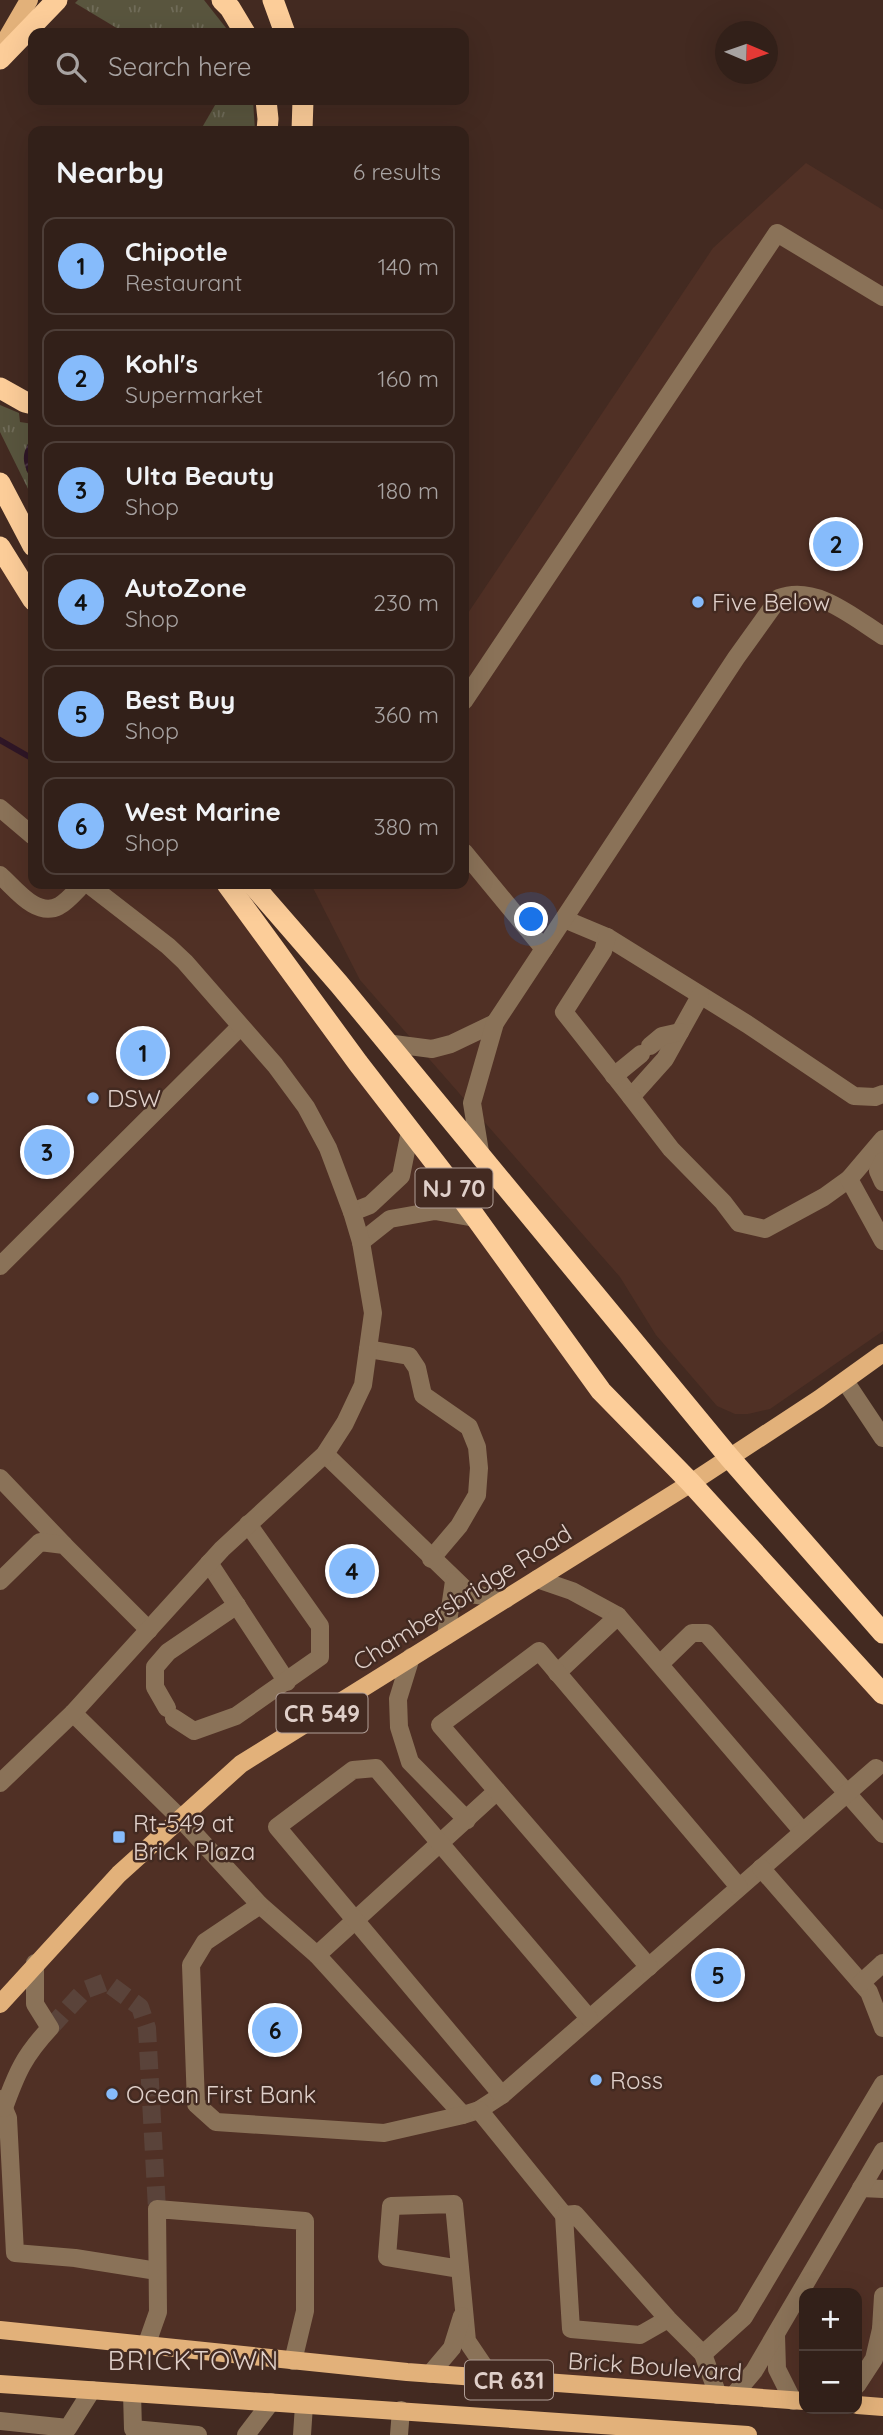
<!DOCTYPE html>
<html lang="en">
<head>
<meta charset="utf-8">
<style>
  :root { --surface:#322019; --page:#3a2822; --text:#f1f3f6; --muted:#a8a3a2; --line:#4d3e38; --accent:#86bbfb }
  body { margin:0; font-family:Quicksand,sans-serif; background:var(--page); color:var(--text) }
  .controls { position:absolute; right:21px; bottom:21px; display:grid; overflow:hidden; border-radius:14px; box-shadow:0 7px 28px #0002 }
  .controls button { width:63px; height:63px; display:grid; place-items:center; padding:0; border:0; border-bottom:2px solid var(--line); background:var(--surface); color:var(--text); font:35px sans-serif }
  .compass { position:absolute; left:715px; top:21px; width:63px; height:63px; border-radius:50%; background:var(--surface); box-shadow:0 7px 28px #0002; rotate:92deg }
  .you { position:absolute; left:532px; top:920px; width:24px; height:24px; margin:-18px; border:5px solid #fff; border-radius:50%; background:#1a73e8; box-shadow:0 0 0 10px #1a73e833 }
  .badge { display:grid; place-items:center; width:46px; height:46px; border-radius:50%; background:var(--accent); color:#111; font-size:23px; font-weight:700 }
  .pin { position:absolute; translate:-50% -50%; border:4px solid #fff; box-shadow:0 2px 7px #0006 }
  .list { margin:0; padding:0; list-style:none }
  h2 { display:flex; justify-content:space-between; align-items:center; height:91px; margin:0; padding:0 28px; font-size:30px }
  h2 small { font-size:23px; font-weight:400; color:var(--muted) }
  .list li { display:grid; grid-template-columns:46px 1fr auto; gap:21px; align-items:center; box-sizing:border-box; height:98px; margin:0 14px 14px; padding:0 14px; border:2px solid var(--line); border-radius:14px }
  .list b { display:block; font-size:26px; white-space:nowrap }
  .list p { margin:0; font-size:23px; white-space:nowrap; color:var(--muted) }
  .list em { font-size:23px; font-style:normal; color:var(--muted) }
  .icon { flex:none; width:38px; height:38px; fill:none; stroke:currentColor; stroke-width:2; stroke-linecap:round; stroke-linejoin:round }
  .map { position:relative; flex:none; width:883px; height:2435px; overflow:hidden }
  .search { position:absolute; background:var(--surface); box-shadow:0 7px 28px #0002; left:28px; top:28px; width:441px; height:77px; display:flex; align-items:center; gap:18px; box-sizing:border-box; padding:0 24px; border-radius:14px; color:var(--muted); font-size:26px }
  .panel { position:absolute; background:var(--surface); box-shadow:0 7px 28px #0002; left:28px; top:126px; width:441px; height:763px; border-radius:14px }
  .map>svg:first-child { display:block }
  .built { fill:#503025 }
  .grass { fill:url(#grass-tufts) }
  .water { fill:url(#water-waves) }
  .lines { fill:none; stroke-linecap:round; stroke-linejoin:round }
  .stream { stroke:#2f1626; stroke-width:6 }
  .minor-tunnel { stroke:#5a433a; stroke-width:18; stroke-dasharray:18 9; stroke-linecap:butt }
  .minor { stroke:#8a7258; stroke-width:18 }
  .major { stroke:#e2b17a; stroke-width:18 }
  .highway { stroke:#fccd99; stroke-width:21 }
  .poi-dot { fill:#86bbfb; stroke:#432a21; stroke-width:2.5 }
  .labels { text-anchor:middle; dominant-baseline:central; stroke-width:5; stroke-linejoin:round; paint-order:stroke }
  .shield { fill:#432a21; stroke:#b09e97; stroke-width:2 }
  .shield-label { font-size:23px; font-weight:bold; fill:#dfcfc9 }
  .poi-label { font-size:24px; fill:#dfcfc9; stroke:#432a21; text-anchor:start }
  .street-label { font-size:24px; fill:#dfcfc9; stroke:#432a21 }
  .neighbourhood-label { font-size:26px; letter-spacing:2px; fill:#dfcfc9; stroke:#432a21 }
</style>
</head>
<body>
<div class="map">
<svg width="883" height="2435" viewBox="0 0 883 2435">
  <defs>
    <pattern id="grass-tufts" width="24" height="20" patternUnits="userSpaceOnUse" patternTransform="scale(1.75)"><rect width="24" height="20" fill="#59553e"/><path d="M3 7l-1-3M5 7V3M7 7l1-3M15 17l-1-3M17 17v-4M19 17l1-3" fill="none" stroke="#706c59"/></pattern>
    <pattern id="water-waves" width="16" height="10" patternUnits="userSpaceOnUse" patternTransform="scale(1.75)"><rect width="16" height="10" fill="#2f1626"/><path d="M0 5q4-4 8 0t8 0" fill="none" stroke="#4d3744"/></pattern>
  </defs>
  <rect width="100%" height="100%" fill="#432a21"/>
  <g class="built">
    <path d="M806 163 883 210V1331L770 1409 748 1414H735L717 1406 656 1335 620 1277 360 980 311 884H464V619L713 248Z"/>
    <path d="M0 547 33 600V884H227L601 1391 883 1695V2407L857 2405V2293H804V2401L0 2331Z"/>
  </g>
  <g class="grass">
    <path d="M78 0H204L230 33H125L75 3Z"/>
    <path d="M218 100H253L255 131H200Z"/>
    <path d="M0 405 19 413 20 422 33 424V439L30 440 26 470 33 482V499L0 432Z"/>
  </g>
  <path class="water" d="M33 439V482C23 465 20 457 30 440Z"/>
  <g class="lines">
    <path class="stream" d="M0 740 33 759"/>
    <path class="minor-tunnel" d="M50 2028 85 1990 106 1982 140 2007 147 2028 157 2209"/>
    <g class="minor">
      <path d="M464 701 777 233 883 297"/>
      <path d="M0 808 33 836"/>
      <path d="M464 852 544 949"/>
      <path d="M0 875C15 888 36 918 59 906 68 901 76 891 83 884"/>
      <path d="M564 919 607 937 747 1024 854 1096 875 1097 883 1094"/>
      <path d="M607 937 603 951 564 1012 631 1097 665 1059 700 996"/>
      <path d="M386 1043 432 1049 451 1044 495 1023"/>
      <path d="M650 1046 662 1036 680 1032"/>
      <path d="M614 1076 641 1054"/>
      <path d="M631 1097 671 1149 723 1202 739 1223 765 1229 824 1197 849 1179"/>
      <path d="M883 1139 849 1179 883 1241"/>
      <path d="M481 1158 472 1103 495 1023 736 658 779 598C816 584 854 618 883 636"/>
      <path d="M883 1161 878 1171 883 1182"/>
      <path d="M352 1212 370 1205 401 1176 410 1131"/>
      <path d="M361 1242 390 1219 435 1211 475 1218"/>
      <path d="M0 1266 240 1027"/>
      <path d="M368 1349 409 1356 417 1368 423 1395 469 1427 477 1447 479 1468 477 1495 459 1526 431 1559"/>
      <path d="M847 1384 883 1438"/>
      <path d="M325 1454 470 1594 506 1599"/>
      <path d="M0 1478 64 1545"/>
      <path d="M209 1563 287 1682"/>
      <path d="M537 1579 572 1591 618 1616"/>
      <path d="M0 1581 40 1542 64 1545 149 1630"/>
      <path d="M446 1636 454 1581"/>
      <path d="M411 1657 398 1699 399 1727 410 1762 467 1820"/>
      <path d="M660 1664 692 1633H706L883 1834"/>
      <path d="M557 1673 618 1616 803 1832"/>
      <path d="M167 1708 155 1687V1667L168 1652 237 1605"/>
      <path d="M73 1713 180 1818 260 1905 317 1955 463 2115 479 2110 502 2095 876 1768"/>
      <path d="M174 1718 194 1731 236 1716 320 1657V1626L248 1524"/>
      <path d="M0 1783 73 1713 222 1549 325 1454 345 1423 363 1385 373 1313 361 1242 352 1212 328 1148 306 1107 275 1065 185 962 168 946 88 884"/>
      <path d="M761 1868 869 1992 883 2028"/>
      <path d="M260 1905 205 1942 191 1965 196 2104 216 2122 384 2133 463 2115"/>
      <path d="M317 1955 497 1791"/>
      <path d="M649 1967 440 1725 539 1651 739 1887"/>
      <path d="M861 1983 883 1963"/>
      <path d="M502 2095 277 1827 353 1770 376 1768 589 2018"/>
      <path d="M0 2099 8 2118 15 2253 75 2258 157 2271"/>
      <path d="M4 2108C17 2072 24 2056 50 2028L35 2004V1963"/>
      <path d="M479 2110 564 2215"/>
      <path d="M861 2188 883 2189"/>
      <path d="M460 2269 387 2257 391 2206 454 2204 467 2341 492 2378"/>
      <path d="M883 2296 881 2329 883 2330"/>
      <path d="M668 2319 640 2335 571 2329 564 2215 575 2214 668 2319 703 2354 744 2317 883 2084"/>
      <path d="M776 2335 777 2369 793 2401"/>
      <path d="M146 2346 158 2312 157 2209 305 2221V2311L293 2361"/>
      <path d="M703 2354 718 2395"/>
      <path d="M430 2374 452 2348 462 2316"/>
      <path d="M857 2385 874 2359 881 2329"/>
      <path d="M132 2393 133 2429 198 2435"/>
      <path d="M733 2396 754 2371 883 2151"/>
      <path d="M0 2421 68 2428 92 2390"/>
      <path d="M246 2435 271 2402"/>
      <path d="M302 2435 304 2405"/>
      <path d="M399 2435 401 2410"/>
    </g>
    <g class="major">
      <path d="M0 50 29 0"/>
      <path d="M0 2004 119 1874 241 1764 691 1483 819 1399 883 1353"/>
      <path d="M0 2330 407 2372 804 2401"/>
      <path d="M0 2384 748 2435"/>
      <path d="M857 2405 883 2407"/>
    </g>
    <g class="highway">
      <path d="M222 0 230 8 245 33"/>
      <path d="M273 0 285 33"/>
      <path d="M0 59 57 0"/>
      <path d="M266 100 268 119 267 131"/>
      <path d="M302 131 303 100"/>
      <path d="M0 388 25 402 33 404"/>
      <path d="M0 483 33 546"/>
      <path d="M0 547 33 600"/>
      <path d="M227 884 358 1063 450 1182 601 1391 691 1483 883 1694"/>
      <path d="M252 884 339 984 729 1457 883 1633"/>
    </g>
  </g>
  <g class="poi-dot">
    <circle cx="698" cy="602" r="7"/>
    <circle cx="93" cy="1098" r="7"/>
    <rect x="112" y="1830" width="14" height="14" rx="3.5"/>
    <circle cx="596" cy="2080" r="7"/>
    <circle cx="112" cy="2094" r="7"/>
  </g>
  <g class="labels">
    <g class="shield">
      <rect x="415.5" y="1168.5" width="77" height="39" rx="5"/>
      <rect x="276.5" y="1693.5" width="91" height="39" rx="5"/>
      <rect x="465" y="2360.5" width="88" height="39" rx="5"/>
    </g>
    <g class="shield-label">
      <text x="454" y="1188">NJ 70</text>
      <text x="322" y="1713">CR 549</text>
      <text x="509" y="2380">CR 631</text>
    </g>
    <g class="poi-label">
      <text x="712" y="602">Five Below</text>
      <text x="107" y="1098">DSW</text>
      <text x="133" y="1823">Rt-549 at<tspan x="133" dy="28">Brick Plaza</tspan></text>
      <text x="610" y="2080">Ross</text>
      <text x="126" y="2094">Ocean First Bank</text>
    </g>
    <g class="street-label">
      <text transform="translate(462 1597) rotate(-32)">Chambersbridge Road</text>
      <text transform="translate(655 2366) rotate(4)">Brick Boulevard</text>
    </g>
    <g class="neighbourhood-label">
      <text x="194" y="2360">BRICKTOWN</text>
    </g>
  </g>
</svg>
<div class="controls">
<button>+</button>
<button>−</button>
</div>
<svg class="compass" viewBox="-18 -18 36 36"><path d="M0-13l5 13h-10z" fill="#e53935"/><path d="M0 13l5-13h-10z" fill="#a8a3a2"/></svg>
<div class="you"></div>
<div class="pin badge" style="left:143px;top:1053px">1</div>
<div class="pin badge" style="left:836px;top:544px">2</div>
<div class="pin badge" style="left:47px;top:1152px">3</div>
<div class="pin badge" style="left:352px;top:1571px">4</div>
<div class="pin badge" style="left:718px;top:1975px">5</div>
<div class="pin badge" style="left:275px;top:2030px">6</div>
<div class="search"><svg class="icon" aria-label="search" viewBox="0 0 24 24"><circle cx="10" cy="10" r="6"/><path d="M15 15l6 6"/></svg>Search here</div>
<section class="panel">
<h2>Nearby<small>6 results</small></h2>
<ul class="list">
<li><span class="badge">1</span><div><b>Chipotle</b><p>Restaurant</p></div><em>140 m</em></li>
<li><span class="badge">2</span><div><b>Kohl's</b><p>Supermarket</p></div><em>160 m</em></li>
<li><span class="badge">3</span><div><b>Ulta Beauty</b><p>Shop</p></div><em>180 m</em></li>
<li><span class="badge">4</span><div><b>AutoZone</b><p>Shop</p></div><em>230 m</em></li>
<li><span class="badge">5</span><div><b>Best Buy</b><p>Shop</p></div><em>360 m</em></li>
<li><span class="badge">6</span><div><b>West Marine</b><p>Shop</p></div><em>380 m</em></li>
</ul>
</section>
</div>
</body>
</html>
